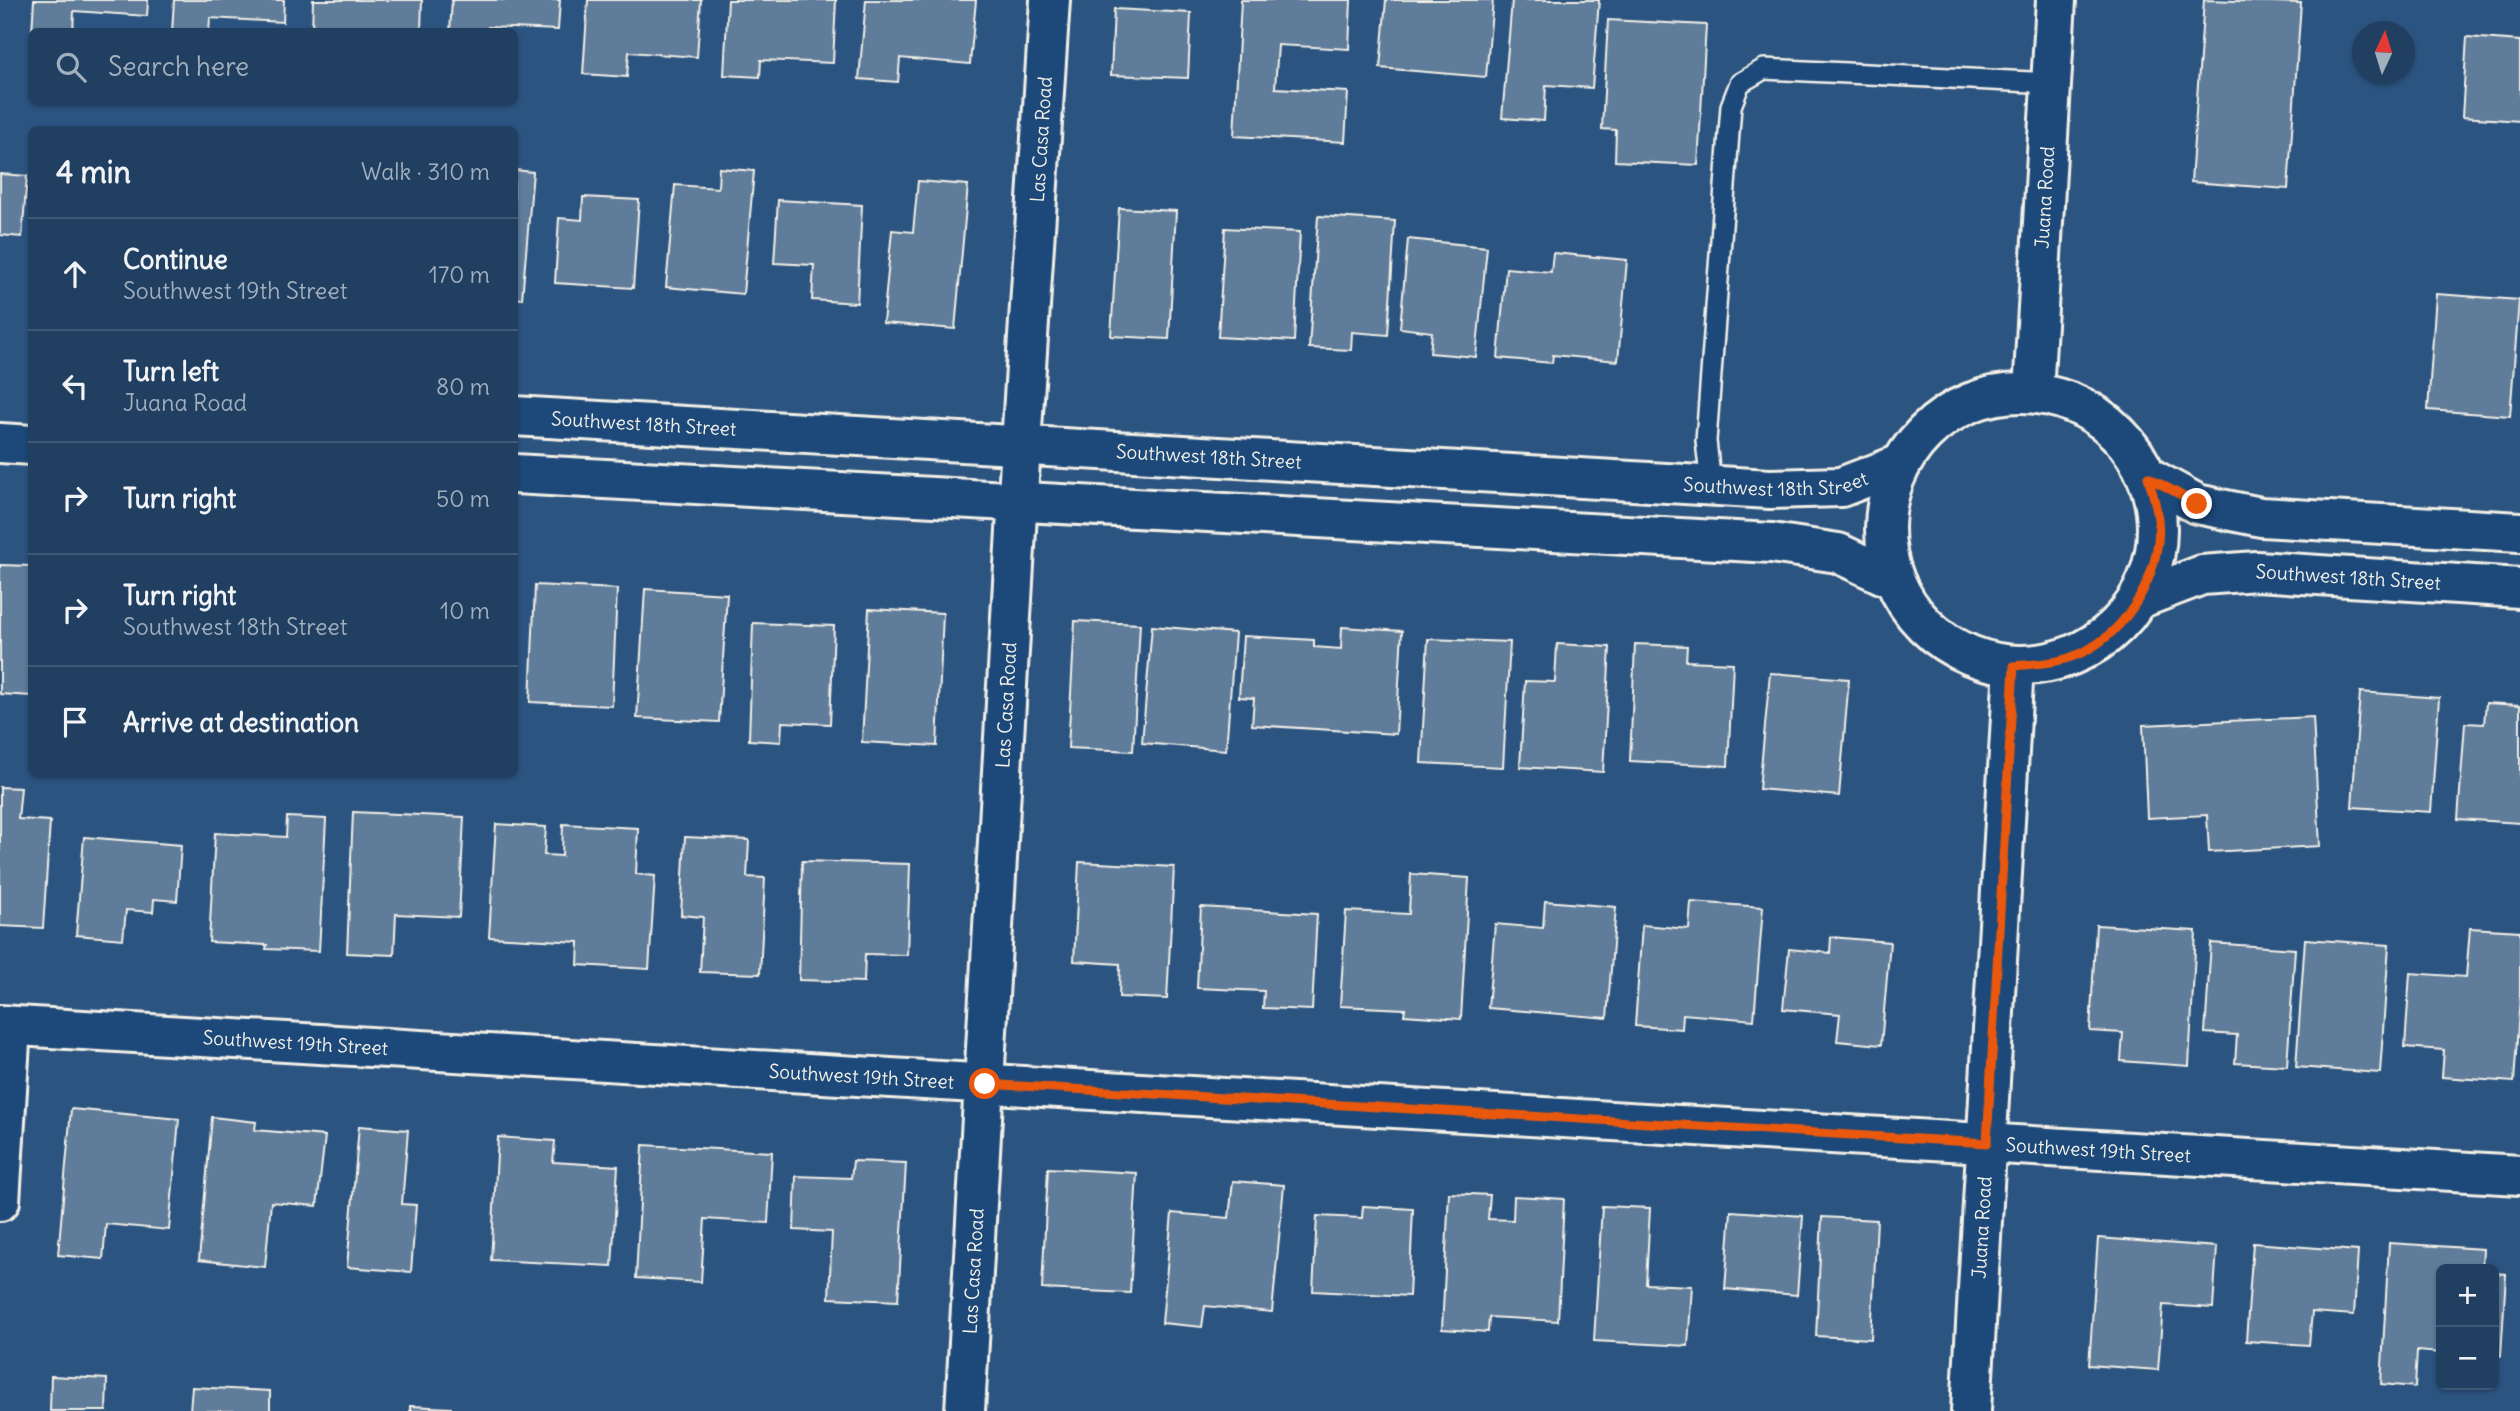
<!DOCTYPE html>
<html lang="en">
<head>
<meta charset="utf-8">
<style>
  :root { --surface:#213f61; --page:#294667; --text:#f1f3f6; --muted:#a2afbd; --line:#3e5876 }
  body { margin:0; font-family:Delius,sans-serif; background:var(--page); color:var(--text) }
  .controls { position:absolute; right:21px; bottom:21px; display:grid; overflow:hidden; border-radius:10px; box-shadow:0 2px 5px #0004 }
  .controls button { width:63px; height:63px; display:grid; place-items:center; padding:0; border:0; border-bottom:2px solid var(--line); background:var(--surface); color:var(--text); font:35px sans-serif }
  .compass { position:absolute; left:2352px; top:21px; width:63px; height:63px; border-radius:50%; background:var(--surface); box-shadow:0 2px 5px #0004; rotate:4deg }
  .stop { position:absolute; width:21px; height:21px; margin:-16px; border:5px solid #ea580c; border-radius:50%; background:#fff }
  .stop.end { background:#ea580c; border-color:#fff; box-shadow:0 2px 7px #0008 }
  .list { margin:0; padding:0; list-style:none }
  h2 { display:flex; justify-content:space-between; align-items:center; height:91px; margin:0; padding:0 28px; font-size:30px }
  h2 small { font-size:23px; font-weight:400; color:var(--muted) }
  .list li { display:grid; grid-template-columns:46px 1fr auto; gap:21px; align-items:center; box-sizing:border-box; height:112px; padding:0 28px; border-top:2px solid var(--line) }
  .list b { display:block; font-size:26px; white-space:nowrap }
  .list p { margin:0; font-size:23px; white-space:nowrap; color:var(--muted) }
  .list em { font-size:23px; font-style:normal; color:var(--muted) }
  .icon { flex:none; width:38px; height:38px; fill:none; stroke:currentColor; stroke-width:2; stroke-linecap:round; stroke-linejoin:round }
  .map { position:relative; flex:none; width:2520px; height:1411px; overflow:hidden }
  .search { position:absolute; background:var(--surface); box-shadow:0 2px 5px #0004; left:28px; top:28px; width:490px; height:77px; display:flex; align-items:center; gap:18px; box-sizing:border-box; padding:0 24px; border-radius:10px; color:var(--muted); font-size:26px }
  .panel { position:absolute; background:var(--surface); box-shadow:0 2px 5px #0004; left:28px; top:126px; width:490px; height:651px; border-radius:10px }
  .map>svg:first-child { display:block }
  .building { fill:#5e7b9a; stroke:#f4f1e8; stroke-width:2 }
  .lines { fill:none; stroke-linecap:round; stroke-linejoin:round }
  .service-casing { stroke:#f4f1e8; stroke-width:24 }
  .minor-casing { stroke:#f4f1e8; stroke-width:44 }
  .tertiary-casing { stroke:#f4f1e8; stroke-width:44 }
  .secondary-casing { stroke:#f4f1e8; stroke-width:44 }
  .service { stroke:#1f4a7a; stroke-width:19 }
  .minor { stroke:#1f4a7a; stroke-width:38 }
  .tertiary { stroke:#1f4a7a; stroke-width:38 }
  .secondary { stroke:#1f4a7a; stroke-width:38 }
  .route { stroke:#ea580c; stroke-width:9 }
  .labels { text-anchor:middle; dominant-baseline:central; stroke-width:7; stroke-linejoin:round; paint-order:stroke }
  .street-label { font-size:19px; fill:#f4f1e8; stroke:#1f4a7a }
</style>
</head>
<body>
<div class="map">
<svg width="2520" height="1411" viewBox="0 0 2520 1411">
  <rect width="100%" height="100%" fill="#2c5481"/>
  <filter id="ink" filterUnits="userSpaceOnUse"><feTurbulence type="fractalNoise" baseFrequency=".0143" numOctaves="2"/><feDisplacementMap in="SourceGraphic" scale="14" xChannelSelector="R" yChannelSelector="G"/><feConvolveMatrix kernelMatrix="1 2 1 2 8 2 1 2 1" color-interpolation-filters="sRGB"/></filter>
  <g filter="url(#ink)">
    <g class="building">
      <path d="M34 0H148L147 16 74 11 73 32H32Z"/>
      <path d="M174 0H284L283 22 210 18 209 32H172Z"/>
      <path d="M313 0H422L421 31 349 28V32H312Z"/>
      <path d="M452 0H560L558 30 488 27V32H450Z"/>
      <path d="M588 0H701L697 57 629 52 627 77 583 74Z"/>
      <path d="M728 0H836L833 63 761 60 760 77 724 75Z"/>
      <path d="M866 0H976L970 64 900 58 898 82 859 79Z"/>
      <path d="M1241 0H1351L1349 49 1278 45 1275 88 1348 92 1345 142 1234 136Z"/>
      <path d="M1386 0H1493L1486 77 1380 68Z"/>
      <path d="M1512 0H1599L1592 88 1546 85 1544 121 1502 118Z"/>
      <path d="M2204 0 2301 3 2288 189 2191 182Z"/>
      <path d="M1114 9 1191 13 1188 78 1111 75Z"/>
      <path d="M1608 20 1706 25 1698 165 1615 161 1616 130 1602 129Z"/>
      <path d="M2467 37 2520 41V121L2462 117Z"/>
      <path d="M719 168 754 171 743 294 666 287 675 185 718 188Z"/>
      <path d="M514 170 533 172 522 299 514 298Z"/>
      <path d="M0 174 27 176 22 237 0 235Z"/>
      <path d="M918 181 968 185 955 329 883 323 892 230 913 232Z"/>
      <path d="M583 197 639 200 633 288 555 283 559 218 582 220Z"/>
      <path d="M778 200 862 205 857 303 812 300 814 265 774 263Z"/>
      <path d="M1119 208 1176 211 1169 339 1111 336Z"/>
      <path d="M1318 216 1395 221 1388 335 1352 332 1351 350 1309 348Z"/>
      <path d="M1225 228 1300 232 1294 341 1218 337Z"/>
      <path d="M1408 239 1487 247 1476 357 1430 353 1432 332 1400 328Z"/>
      <path d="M1553 253 1627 260 1618 361 1553 355 1552 363 1498 358 1506 268 1551 272Z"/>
      <path d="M2436 294 2519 300 2510 416 2428 410Z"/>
      <path d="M0 565 32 566V696L0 694Z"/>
      <path d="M535 585 617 589 612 706 530 702Z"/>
      <path d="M645 589 727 594 719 722 637 718Z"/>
      <path d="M869 609 943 613 937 746 862 742Z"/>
      <path d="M1075 621 1140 624 1133 751 1068 748Z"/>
      <path d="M753 623 834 626 830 724 782 722 781 742 749 740Z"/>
      <path d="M1152 626 1235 633 1226 750 1142 743Z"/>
      <path d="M1342 627 1402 631 1396 734 1252 725 1254 698 1239 697 1243 636 1314 640V647L1341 649Z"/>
      <path d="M1428 639 1510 642 1503 767 1421 763Z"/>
      <path d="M1557 644 1610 647 1603 772 1520 767 1525 681 1555 682Z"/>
      <path d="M1635 644 1687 646 1686 661 1733 663 1728 766 1630 761Z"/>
      <path d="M1770 673 1849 679 1839 796 1759 789Z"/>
      <path d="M2360 692 2439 698 2431 812 2352 807Z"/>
      <path d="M2486 703 2520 705V823L2458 819 2465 723 2484 724Z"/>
      <path d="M2313 717 2320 846 2209 852 2207 815 2147 818 2143 725Z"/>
      <path d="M0 787 21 788 18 819 50 821 43 928 0 926Z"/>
      <path d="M353 812 464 817 459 917 396 914 394 955 347 953Z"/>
      <path d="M287 817 326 819 319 951 266 949 267 945 209 942 215 833 286 837Z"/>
      <path d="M496 824 546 827 544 855 562 856 563 824 638 828 636 874 655 876 649 969 578 965 579 942 489 937Z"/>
      <path d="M84 837 181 845 177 901 154 899 153 912 126 910 123 939 76 935Z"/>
      <path d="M685 837 749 840 747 877 765 878 760 974 700 972 703 917 681 915Z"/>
      <path d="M802 861 910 864 907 955 865 954 864 982 799 980Z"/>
      <path d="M1079 862 1174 867 1167 999 1119 997 1120 964 1074 961Z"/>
      <path d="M1411 874 1469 878 1461 1019 1404 1015 1405 1009 1340 1006 1346 911 1409 914Z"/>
      <path d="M1545 901 1616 907 1607 1018 1488 1008 1495 924 1543 928Z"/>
      <path d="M1691 902 1763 907 1754 1020 1683 1014 1682 1029 1635 1026 1642 925 1689 929Z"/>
      <path d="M1201 907 1317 914 1312 1010 1263 1008 1264 991 1197 988Z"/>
      <path d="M2096 925 2196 931 2189 1066 2121 1061 2123 1033 2090 1031Z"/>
      <path d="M2470 928 2520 931V997L2514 1082 2442 1077 2444 1050 2405 1047 2410 973 2466 977Z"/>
      <path d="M1831 937 1890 942 1881 1045 1837 1041 1840 1014 1783 1009 1789 949 1830 953Z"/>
      <path d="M2305 939 2389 945 2380 1073 2296 1067Z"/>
      <path d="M2211 943 2295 949 2287 1066 2235 1063 2237 1035 2205 1033Z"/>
      <path d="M71 1109 179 1119 169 1230 106 1224 103 1259 58 1255Z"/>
      <path d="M212 1117 256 1122 255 1130 325 1136 317 1206 271 1202 265 1267 199 1260Z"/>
      <path d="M359 1126 408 1130 402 1204 416 1205 411 1272 347 1267Z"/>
      <path d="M498 1137 555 1141 553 1162 618 1166 612 1266 491 1260Z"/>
      <path d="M643 1145 772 1152 768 1223 705 1219 701 1282 636 1278Z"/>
      <path d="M853 1161 906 1163 898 1301 829 1298 832 1232 794 1230 796 1176 851 1178Z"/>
      <path d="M1048 1168 1137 1173 1130 1293 1042 1289Z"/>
      <path d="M1233 1181 1284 1185 1272 1312 1205 1306 1202 1327 1162 1323 1172 1213 1229 1218Z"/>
      <path d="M1449 1193 1490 1195 1488 1219 1513 1220 1514 1196 1564 1199 1558 1321 1489 1317 1488 1332 1442 1329Z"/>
      <path d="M1363 1206 1413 1209 1409 1296 1313 1291 1317 1216 1362 1218Z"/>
      <path d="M1602 1206 1650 1208 1646 1284 1692 1286 1688 1346 1594 1341Z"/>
      <path d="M1731 1211 1803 1216 1797 1295 1725 1289Z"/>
      <path d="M1822 1217 1877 1220 1871 1339 1816 1336Z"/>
      <path d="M2098 1238 2217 1247 2213 1308 2163 1305 2158 1370 2089 1365Z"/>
      <path d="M2253 1243 2358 1251 2354 1315 2312 1312 2309 1345 2246 1341Z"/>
      <path d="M2389 1243 2483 1249 2482 1269H2441V1353L2417 1351 2415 1387 2381 1384Z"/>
      <path d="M2494 1273 2506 1274 2501 1356 2494 1355Z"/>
      <path d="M51 1376 107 1379 106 1411H50Z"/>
      <path d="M192 1387 270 1391V1411H190Z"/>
      <path d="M410 1406 451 1408V1411H410Z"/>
    </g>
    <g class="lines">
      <defs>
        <path id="service" d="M1711 485 1706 441 1731 106 1740 83 1764 69 2051 83"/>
        <g id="minor">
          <path id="s1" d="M0 1025 2520 1175"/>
          <path d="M0 1201 11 1026"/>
          <path id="s2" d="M965 1411 1021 444 1050 0"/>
          <path id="s3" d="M1971 1411 2014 665"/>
        </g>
        <g id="tertiary">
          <path id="s4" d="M2033 393 2056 0"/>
        </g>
        <g id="secondary">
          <circle cx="2021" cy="529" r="136"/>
          <path id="s5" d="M514 416 1770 489 1841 487 1901 464"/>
          <path d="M0 443 32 445"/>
          <path d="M514 474 1772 543 1838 553 1893 579"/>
          <path d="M2148 477 2197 504 2261 517 2520 532"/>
          <path id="s6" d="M2139 599 2202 575 2257 571 2520 588"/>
        </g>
      </defs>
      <use href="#service" class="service-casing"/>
      <use href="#minor" class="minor-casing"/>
      <use href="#tertiary" class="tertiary-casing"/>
      <use href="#secondary" class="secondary-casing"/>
      <use href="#service" class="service"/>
      <use href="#minor" class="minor"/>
      <use href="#tertiary" class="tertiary"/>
      <use href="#secondary" class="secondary"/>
    </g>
  </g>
  <g class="lines" filter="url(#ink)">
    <path class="route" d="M985 1084 1987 1143 2014 666C2030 664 2046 664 2062 660 2115 646 2152 593 2158 541 2161 519 2154 498 2148 477L2197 504"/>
  </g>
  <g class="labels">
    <g class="street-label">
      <text stroke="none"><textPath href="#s2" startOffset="1274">Las Casa Road</textPath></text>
      <text stroke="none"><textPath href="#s4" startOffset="196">Juana Road</textPath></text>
      <text stroke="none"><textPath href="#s5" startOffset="130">Southwest 18th Street</textPath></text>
      <text stroke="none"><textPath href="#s5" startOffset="696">Southwest 18th Street</textPath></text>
      <text stroke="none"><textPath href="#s5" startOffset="1264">Southwest 18th Street</textPath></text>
      <text stroke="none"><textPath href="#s6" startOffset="214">Southwest 18th Street</textPath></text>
      <text stroke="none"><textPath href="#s2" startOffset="707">Las Casa Road</textPath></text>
      <text stroke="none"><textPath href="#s1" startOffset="296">Southwest 19th Street</textPath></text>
      <text stroke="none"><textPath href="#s1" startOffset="863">Southwest 19th Street</textPath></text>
      <text stroke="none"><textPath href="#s1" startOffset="2102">Southwest 19th Street</textPath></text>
      <text stroke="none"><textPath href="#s3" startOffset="184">Juana Road</textPath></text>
      <text stroke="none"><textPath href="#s2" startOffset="140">Las Casa Road</textPath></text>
    </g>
  </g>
</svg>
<div class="controls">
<button>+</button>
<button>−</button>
</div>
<svg class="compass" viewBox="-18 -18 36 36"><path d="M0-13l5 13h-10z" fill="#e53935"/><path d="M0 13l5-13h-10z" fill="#a2afbd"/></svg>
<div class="stop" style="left:985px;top:1084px"></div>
<div class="stop end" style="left:2197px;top:504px"></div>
<div class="search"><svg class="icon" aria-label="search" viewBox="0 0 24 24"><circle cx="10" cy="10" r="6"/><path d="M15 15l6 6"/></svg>Search here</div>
<section class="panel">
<h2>4 min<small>Walk · 310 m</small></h2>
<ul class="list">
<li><svg class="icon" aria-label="ahead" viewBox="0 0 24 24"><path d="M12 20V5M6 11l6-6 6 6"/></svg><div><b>Continue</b><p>Southwest 19th Street</p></div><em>170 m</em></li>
<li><svg class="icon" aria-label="left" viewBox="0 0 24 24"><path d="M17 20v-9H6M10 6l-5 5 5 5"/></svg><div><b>Turn left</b><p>Juana Road</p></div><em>80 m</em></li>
<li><svg class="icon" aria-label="right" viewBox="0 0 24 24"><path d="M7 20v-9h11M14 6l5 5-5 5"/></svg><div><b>Turn right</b></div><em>50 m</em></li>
<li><svg class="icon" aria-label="right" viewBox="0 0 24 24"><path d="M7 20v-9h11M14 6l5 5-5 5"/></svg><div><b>Turn right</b><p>Southwest 18th Street</p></div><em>10 m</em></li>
<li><svg class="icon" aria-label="arrive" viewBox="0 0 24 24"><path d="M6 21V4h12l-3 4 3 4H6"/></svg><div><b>Arrive at destination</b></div></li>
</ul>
</section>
</div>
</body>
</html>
